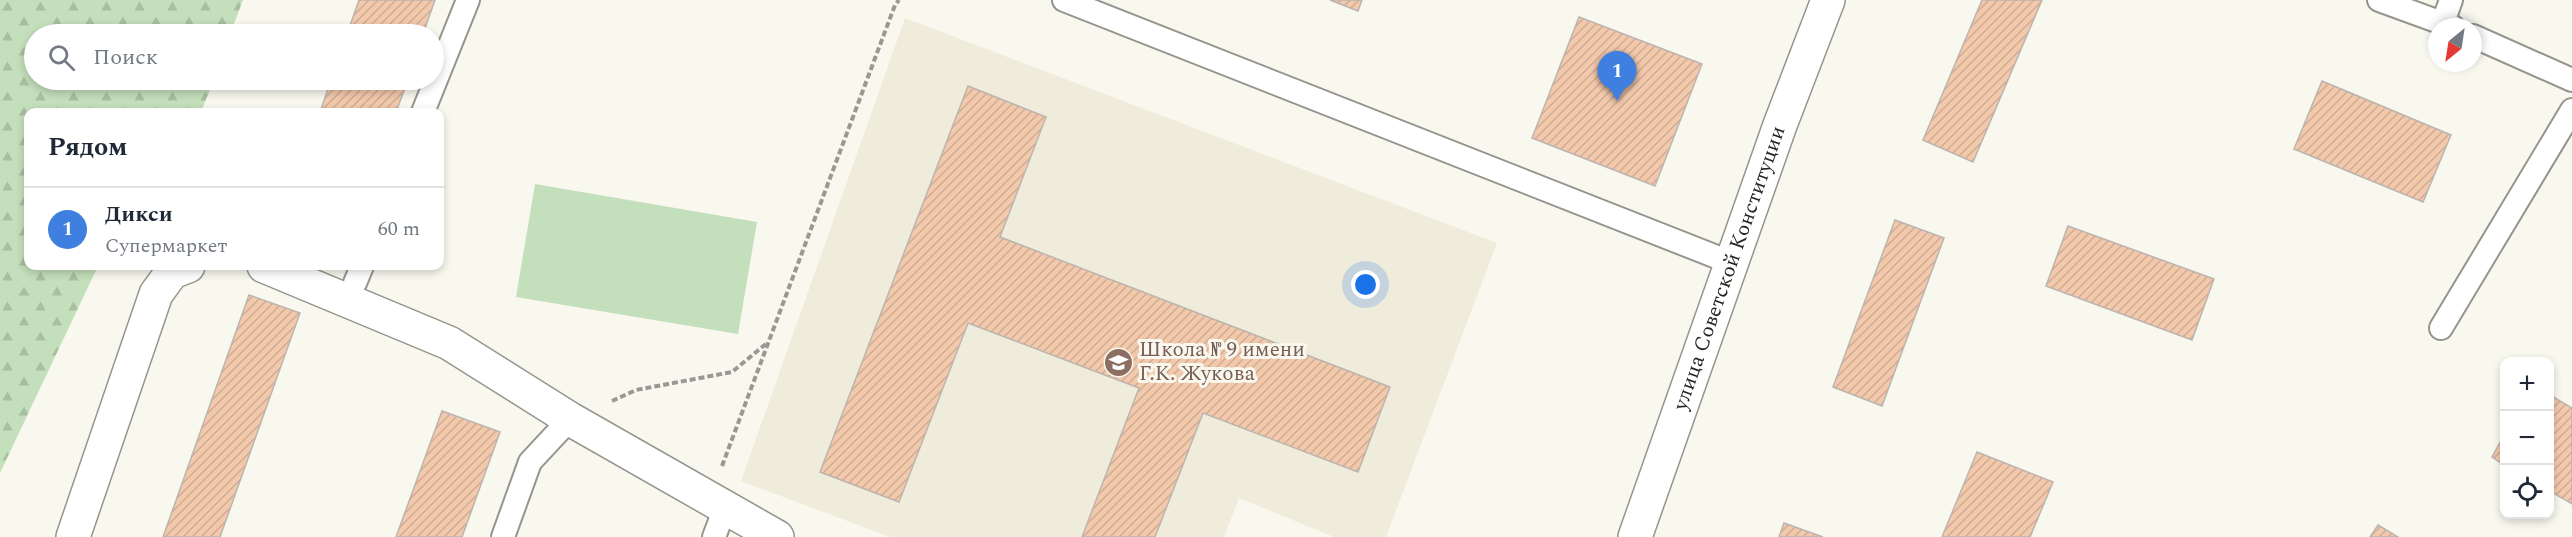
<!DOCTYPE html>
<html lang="ru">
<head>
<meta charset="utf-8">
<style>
  :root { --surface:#fff; --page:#f6f6f7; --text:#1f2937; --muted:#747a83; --line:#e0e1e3; --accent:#2f7440 }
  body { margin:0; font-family:Spectral,serif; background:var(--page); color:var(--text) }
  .controls { position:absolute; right:18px; bottom:18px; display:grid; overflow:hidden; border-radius:12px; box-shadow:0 3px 9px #0003 }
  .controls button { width:54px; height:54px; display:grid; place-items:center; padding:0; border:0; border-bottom:2px solid var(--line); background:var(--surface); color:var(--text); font:30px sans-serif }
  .compass { position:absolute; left:2428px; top:18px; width:54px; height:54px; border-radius:50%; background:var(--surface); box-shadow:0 3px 9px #0003; rotate:210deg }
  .you { position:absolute; left:1366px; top:285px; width:21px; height:21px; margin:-15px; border:4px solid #fff; border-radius:50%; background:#1a73e8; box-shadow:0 0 0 9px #1a73e833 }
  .badge { display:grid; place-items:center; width:39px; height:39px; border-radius:50%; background:var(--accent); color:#fff; font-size:20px; font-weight:700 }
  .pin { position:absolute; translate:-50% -50px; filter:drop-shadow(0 2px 3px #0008) }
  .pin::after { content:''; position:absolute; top:32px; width:21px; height:18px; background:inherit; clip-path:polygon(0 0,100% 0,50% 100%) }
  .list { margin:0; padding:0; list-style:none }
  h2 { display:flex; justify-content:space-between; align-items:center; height:78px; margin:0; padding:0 24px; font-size:26px }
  h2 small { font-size:20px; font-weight:400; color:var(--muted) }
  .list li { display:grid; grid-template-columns:39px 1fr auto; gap:18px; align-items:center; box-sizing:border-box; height:84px; padding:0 24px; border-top:2px solid var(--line) }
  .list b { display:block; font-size:22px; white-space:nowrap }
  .list p { margin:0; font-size:20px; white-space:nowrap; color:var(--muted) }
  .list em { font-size:20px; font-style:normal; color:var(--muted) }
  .icon { flex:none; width:33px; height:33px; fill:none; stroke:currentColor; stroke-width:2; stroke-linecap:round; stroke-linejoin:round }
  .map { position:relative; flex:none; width:2572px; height:537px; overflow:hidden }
  .search { position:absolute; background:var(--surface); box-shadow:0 3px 9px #0003; left:24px; top:24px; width:420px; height:66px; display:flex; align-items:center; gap:15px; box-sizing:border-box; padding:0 21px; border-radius:33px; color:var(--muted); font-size:22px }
  .panel { position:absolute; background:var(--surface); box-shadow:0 3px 9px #0003; left:24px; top:108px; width:420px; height:162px; border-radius:12px }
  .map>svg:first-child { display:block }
  .built { fill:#efecdc }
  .forest { fill:url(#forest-firs) }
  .green { fill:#c4dfbb }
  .building { fill:url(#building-hatch); stroke:#bcb4af; stroke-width:1.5 }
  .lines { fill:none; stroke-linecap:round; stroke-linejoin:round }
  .lane-casing { stroke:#96958d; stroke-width:26 }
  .street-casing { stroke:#96958d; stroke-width:36 }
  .secondary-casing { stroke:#96958d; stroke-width:36 }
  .path { stroke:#999892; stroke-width:4; stroke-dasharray:6 3; stroke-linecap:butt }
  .lane { stroke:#fff; stroke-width:22 }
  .street { stroke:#fff; stroke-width:33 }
  .secondary { stroke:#fff; stroke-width:33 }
  .labels { text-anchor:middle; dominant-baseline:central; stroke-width:6; stroke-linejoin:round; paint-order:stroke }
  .street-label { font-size:21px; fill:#242420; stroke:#f9f8ef }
  .education-label { font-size:21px; fill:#785e54; stroke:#f9f8ef; text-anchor:start }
</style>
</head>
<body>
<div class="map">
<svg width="2572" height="537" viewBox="0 0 2572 537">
  <defs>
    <pattern id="forest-firs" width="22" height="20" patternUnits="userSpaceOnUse" patternTransform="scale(1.5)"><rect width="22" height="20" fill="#c4dfbb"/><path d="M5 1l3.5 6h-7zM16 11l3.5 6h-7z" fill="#a8bfa0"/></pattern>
    <pattern id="building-hatch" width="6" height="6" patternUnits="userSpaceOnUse" patternTransform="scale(1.5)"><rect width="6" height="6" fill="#f3c9ac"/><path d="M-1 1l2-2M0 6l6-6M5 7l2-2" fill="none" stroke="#d0ac94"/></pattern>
  </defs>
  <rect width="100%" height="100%" fill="#f9f8ef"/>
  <path class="built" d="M905 18 1497 243 1386 537H1334L1239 498 1224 537H890L741 481Z"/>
  <path class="forest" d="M0 0H243L230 34H34V80H214L201 112H28V266H98L0 473Z"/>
  <path class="green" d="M535 184 757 222 738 334 516 297Z"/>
  <g class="building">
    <path d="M359 0H435L423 34H347Z"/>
    <path d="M1330 0H1362L1358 11Z"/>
    <path d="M1982 0H2042L1973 162 1923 140Z"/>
    <path d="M1579 17 1702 64 1655 186 1532 138Z"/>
    <path d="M331 80H408L396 112H320Z"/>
    <path d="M2322 81 2451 135 2423 202 2294 149Z"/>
    <path d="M968 86 1046 117 1000 237 1390 387 1358 472 1203 413 1155 537H1082L1139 388 968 323 899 502 820 472Z"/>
    <path d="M1895 220 1944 238 1882 406 1833 387Z"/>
    <path d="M2068 226 2214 279 2192 340 2046 286Z"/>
    <path d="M249 295 300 313 220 537H163Z"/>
    <path d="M2550 395 2572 408V504L2550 491Z"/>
    <path d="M442 411 500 432 462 537H396Z"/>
    <path d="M2504 435V465L2492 457Z"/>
    <path d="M1977 452 2053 482 2030 537H1942Z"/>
    <path d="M1784 523 1823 537H1779Z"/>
    <path d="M2378 525 2398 537H2370Z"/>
  </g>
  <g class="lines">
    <defs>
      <g id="lane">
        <path d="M1064 0 1732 263"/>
        <path d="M2379 0 2453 27"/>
        <path d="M2443 22 2451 0"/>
        <path d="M2473 36 2572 80"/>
        <path d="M423 112 468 0"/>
        <path d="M355 283 362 266"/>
        <path d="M2441 328 2572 110"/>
        <path d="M503 537 530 462 570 419"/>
        <path d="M714 537 725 508"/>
      </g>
      <g id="street">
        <path d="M264 266 449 343 570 419 777 537"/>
        <path d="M73 537 156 294 172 272 188 266"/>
      </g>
      <g id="secondary">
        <path id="s1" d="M1635 537 1780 125 1828 0"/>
      </g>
    </defs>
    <use href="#lane" class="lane-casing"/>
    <use href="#street" class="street-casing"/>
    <use href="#secondary" class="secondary-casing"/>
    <g class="path">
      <path d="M612 401 636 390 732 372 767 343"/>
      <path d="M722 466 895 5 899 0"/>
    </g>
    <use href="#lane" class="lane"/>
    <use href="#street" class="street"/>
    <use href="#secondary" class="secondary"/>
  </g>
  <defs>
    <symbol id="school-disc" viewBox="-11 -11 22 22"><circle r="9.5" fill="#8d6e63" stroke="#f9f8ef"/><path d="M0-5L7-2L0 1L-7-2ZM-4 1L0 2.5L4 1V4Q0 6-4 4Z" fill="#fff"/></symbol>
  </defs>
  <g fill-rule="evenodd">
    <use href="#school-disc" x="1102" y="346" width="33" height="33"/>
  </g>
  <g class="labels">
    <g class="street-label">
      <text stroke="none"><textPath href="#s1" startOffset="285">улица Советской Конституции</textPath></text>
    </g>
    <g class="education-label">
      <text x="1139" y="350">Школа № 9 имени<tspan x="1139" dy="24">Г.К. Жукова</tspan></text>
    </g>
  </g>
</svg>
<div class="controls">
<button>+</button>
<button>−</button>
<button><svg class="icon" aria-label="locate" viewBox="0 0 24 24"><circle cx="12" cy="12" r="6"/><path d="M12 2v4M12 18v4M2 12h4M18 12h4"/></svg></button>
</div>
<svg class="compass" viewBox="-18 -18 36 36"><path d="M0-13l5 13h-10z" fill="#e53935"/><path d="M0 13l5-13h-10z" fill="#747a83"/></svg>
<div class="you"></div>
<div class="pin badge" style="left:1617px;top:101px;background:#3f7fe0">1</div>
<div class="search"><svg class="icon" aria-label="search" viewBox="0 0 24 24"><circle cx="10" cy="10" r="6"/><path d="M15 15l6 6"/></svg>Поиск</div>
<section class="panel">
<h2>Рядом<small></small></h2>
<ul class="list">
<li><span class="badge" style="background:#3f7fe0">1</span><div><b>Дикси</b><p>Супермаркет</p></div><em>60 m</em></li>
</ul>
</section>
</div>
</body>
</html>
